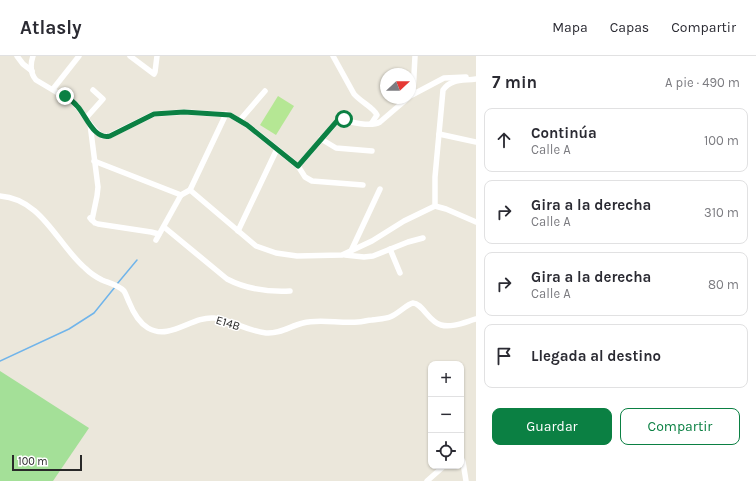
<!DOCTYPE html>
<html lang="es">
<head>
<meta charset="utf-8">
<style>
  :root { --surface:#fff; --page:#f2f2f3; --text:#2b2b33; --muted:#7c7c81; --line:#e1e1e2; --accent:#0b8043 }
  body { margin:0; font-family:Karla,sans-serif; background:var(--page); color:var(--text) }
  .controls { position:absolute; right:12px; bottom:12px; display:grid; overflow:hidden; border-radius:8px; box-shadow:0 1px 3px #0004 }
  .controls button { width:36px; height:36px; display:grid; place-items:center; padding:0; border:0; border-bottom:1px solid var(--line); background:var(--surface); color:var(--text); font:20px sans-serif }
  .compass { position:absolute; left:380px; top:12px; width:36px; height:36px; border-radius:50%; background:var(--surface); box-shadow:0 1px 3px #0004; rotate:68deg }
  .scale { position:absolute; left:12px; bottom:10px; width:70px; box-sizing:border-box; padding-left:4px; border:2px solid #292929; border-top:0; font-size:11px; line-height:14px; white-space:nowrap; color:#292929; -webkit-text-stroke:3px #fff; paint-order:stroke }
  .stop { position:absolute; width:12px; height:12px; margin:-9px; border:3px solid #0b8043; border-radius:50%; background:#fff }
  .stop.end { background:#0b8043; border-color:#fff; box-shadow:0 1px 4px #0008 }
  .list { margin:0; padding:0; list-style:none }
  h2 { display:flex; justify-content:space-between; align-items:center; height:52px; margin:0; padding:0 16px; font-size:17px }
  h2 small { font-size:13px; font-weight:400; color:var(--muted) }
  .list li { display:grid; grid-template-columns:26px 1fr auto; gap:12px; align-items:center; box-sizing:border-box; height:64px; margin:0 8px 8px; padding:0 8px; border:1px solid var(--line); border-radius:8px }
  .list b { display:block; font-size:15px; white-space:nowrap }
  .list p { margin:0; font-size:13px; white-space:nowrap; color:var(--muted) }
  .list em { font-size:13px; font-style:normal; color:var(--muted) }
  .actions { display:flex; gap:8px; padding:12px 16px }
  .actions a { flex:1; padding:9px 0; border:1px solid var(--accent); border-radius:8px; text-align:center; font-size:14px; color:var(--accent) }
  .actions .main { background:var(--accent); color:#fff }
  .icon { flex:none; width:22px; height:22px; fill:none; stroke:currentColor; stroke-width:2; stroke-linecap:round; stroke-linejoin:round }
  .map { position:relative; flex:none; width:476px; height:425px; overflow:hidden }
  header { display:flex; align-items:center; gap:24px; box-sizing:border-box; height:56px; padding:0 20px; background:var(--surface); border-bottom:1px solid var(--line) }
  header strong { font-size:19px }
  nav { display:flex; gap:22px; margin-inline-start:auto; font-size:14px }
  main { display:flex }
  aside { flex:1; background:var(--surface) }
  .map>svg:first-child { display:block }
  .green { fill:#a4e098 }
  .pitch { fill:#b5e794 }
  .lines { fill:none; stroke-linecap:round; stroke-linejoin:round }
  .stream { stroke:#70b4ea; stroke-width:1.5 }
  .minor { stroke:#fff; stroke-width:5.5 }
  .route { stroke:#0b8043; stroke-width:5 }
  .labels { text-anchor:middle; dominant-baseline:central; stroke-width:3; stroke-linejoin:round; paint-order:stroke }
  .street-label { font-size:12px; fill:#292929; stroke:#fff }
</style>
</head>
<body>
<header>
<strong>Atlasly</strong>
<nav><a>Mapa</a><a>Capas</a><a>Compartir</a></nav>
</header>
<main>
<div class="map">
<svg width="476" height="425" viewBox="0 0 476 425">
  <rect width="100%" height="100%" fill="#ebe7db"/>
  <path class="green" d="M0 315 89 372 53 425H0Z"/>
  <path class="pitch" d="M278 40 294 50 276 79 260 69Z"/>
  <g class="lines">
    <g class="stream">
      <path d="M117 228 137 204"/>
      <path d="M0 305 69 273 94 257 115 231"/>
    </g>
    <g class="minor">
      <path d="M17 0 23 8 32 15"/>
      <path d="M33 0C30 9 30 17 36 24L73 46C84 56 89 72 102 80H109L154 58 185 56 230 59 247 69 277 93 298 110 305 121 312 125 363 129"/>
      <path d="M130 0 154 18 155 16 157 0"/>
      <path d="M333 0 354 38C361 46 374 52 377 59L371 68"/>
      <path d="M53 33 79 0"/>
      <path d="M413 38 415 0"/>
      <path d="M410 40 444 22 466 21"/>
      <path d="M86 62 103 43 93 34"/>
      <path d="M240 64 265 35"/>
      <path d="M90 68 98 131 97 140 92 164"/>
      <path d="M439 78 476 86"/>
      <path d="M321 83 336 92 372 95"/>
      <path d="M94 105 181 139"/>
      <path d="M298 110 339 63C344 63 347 64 351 66 360 68 373 70 380 66L408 42"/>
      <path d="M190 134 256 190 276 197 297 200 342 199 372 185 404 165 435 150V121L443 34C451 22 464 25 476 23"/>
      <path d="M0 140C42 143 57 188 85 212 90 217 96 221 102 224 109 227 118 229 124 235 126 238 127 242 129 246 133 256 138 266 148 272 170 285 192 260 214 262 232 264 247 275 266 277 281 278 290 270 303 267 320 262 340 268 358 266 363 266 367 264 372 264 378 263 385 263 390 261 398 258 407 248 413 247 422 247 429 266 441 269 452 272 465 266 476 263"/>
      <path d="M435 150 446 153 476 166"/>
      <path d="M90 162 95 167 98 168 151 176 159 178"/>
      <path d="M164 171 227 223C246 233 269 236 290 235"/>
      <path d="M238 175 277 93"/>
      <path d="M156 184 181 139 190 134 226 58"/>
      <path d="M390 193 400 217"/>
      <path d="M351 195 380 133"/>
      <path d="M345 199 364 201 373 200 408 186 423 182"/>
      <path d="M461 402 463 406 466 425"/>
      <path d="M427 425 444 410"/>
    </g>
  </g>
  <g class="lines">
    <path class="route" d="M65 40C70 43 74 46 78 51 86 60 94 84 110 80L154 58 184 56 230 59 247 69 298 110 337 65 341 63H344"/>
  </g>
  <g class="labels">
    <g class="street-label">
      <text transform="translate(228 267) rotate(17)">E14B</text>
    </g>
  </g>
</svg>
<div class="controls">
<button>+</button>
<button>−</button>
<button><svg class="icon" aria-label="locate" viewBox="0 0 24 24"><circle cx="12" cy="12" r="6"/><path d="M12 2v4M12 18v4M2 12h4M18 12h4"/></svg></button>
</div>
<svg class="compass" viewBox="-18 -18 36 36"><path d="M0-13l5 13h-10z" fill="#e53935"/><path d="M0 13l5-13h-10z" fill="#7c7c81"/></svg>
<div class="scale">100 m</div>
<div class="stop" style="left:344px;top:63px"></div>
<div class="stop end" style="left:65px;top:40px"></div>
</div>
<aside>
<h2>7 min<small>A pie · 490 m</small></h2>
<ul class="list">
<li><svg class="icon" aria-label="ahead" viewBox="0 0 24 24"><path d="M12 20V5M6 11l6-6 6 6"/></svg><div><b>Continúa</b><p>Calle A</p></div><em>100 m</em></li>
<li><svg class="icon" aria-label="right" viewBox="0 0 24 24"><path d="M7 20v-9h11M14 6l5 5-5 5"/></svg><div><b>Gira a la derecha</b><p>Calle A</p></div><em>310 m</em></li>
<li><svg class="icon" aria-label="right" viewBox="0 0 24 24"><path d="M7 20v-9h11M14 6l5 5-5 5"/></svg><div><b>Gira a la derecha</b><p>Calle A</p></div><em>80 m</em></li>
<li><svg class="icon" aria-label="arrive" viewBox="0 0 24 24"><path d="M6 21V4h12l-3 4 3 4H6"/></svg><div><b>Llegada al destino</b></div></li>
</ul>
<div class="actions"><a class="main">Guardar</a><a>Compartir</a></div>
</aside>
</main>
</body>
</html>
